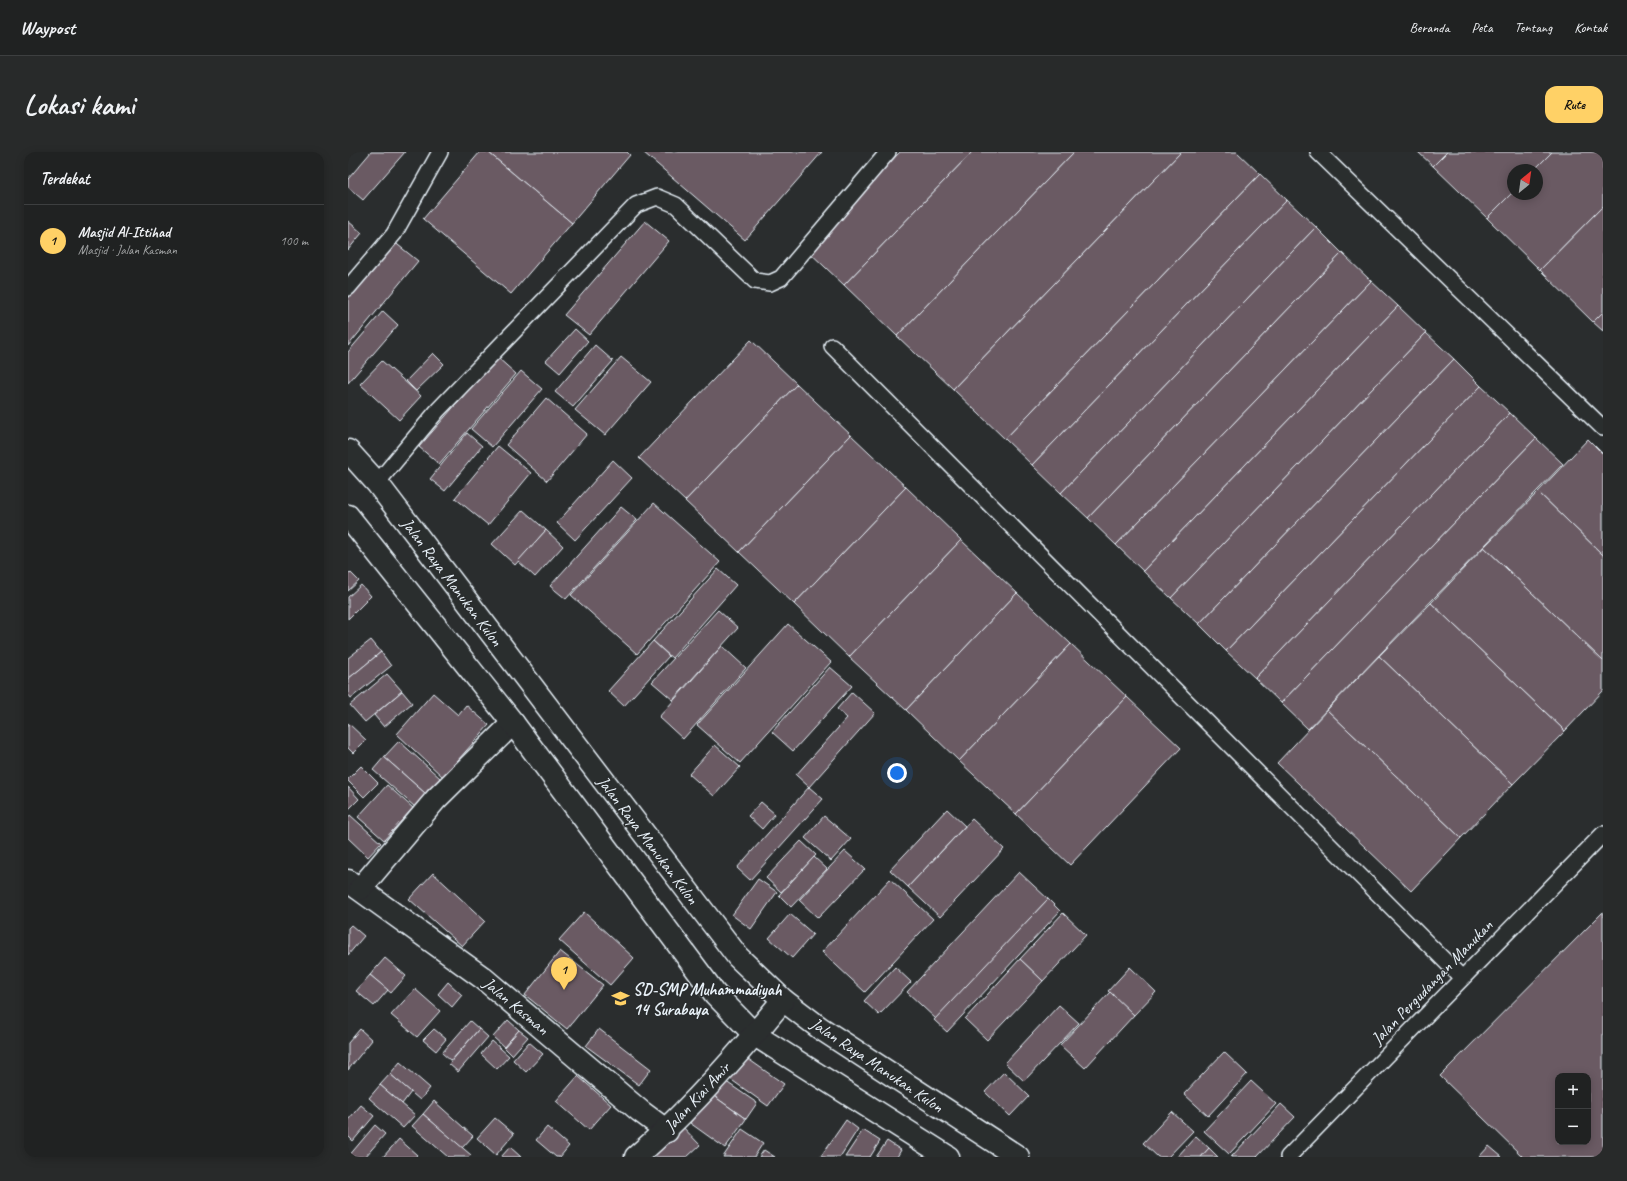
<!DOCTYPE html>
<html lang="id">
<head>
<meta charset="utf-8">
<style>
  :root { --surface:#202222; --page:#282a2a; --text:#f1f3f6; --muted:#a2a4a5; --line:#3d3f40; --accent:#ffd166 }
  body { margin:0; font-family:Caveat,sans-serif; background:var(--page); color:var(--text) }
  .controls { position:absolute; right:12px; bottom:12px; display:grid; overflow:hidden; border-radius:8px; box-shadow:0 2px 10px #0003 }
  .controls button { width:36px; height:36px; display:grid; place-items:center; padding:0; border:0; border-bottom:1px solid var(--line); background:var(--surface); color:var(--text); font:20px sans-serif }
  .compass { position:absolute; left:1159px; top:12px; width:36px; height:36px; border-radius:50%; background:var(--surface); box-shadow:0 2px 10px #0003; rotate:29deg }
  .you { position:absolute; left:549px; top:621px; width:14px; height:14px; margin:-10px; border:3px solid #fff; border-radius:50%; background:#1a73e8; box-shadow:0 0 0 6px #1a73e833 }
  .badge { display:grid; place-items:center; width:26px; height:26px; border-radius:50%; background:var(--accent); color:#111; font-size:13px; font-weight:700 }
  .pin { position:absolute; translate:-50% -33px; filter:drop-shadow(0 1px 2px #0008) }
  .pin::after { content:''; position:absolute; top:21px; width:14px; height:12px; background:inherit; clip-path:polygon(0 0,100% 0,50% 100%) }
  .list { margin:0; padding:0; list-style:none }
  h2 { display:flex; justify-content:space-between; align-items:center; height:52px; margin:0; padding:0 16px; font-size:17px }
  h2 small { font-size:13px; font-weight:400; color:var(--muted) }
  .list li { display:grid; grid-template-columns:26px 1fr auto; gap:12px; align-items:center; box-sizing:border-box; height:72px; padding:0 16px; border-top:1px solid var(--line) }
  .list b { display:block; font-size:15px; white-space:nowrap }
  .list p { margin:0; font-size:13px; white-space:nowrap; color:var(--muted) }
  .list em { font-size:13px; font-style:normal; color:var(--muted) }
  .map { position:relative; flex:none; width:1255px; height:1005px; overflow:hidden; border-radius:12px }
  header { display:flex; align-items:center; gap:24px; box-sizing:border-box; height:56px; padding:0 20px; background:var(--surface); border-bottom:1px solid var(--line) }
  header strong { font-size:19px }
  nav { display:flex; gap:22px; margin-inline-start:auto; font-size:14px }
  .intro { display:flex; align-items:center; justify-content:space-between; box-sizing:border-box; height:96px; padding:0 24px }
  h1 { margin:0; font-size:28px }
  .button { padding:10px 18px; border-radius:12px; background:var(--accent); color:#111; font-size:14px; font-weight:700 }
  main { display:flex; gap:24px; padding:0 24px }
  aside { flex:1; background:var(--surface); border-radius:12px; box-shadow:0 2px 10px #0003 }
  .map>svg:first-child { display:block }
  .building { fill:#6b5a64; stroke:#e8f1f8; fill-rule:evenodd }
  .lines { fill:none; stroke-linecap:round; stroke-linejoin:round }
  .lane-casing { stroke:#e8f1f8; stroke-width:18 }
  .street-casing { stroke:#e8f1f8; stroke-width:25 }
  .secondary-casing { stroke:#e8f1f8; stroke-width:25 }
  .lane { stroke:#2a2d2e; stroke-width:15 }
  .street { stroke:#2a2d2e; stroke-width:22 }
  .secondary { stroke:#2a2d2e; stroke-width:22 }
  .labels { text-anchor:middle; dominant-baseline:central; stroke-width:3; stroke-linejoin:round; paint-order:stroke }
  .street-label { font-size:17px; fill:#e8f1f8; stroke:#2a2d2e }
  .poi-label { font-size:17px; font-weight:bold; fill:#e8f1f8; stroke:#2a2d2e; text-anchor:start }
</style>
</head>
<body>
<header>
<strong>Waypost</strong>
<nav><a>Beranda</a><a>Peta</a><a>Tentang</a><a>Kontak</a></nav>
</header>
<div class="intro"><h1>Lokasi kami</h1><a class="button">Rute</a></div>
<main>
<aside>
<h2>Terdekat<small></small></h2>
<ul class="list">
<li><span class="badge">1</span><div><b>Masjid Al-Ittihad</b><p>Masjid · Jalan Kasman</p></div><em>100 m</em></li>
</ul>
</aside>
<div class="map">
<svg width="1255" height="1005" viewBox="0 0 1255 1005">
  <rect width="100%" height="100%" fill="#2a2d2e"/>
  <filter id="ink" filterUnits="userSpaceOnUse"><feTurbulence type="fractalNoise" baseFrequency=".025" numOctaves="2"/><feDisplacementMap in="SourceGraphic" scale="8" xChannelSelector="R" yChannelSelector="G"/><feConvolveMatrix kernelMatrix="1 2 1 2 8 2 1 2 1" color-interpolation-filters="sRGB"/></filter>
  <g filter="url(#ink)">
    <g class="building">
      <path d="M23 0H57L15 48 0 35V27Z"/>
      <path d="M132 0H140L224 71 163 142 75 67Z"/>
      <path d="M140 0H279L282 3 224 71Z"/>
      <path d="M295 0H474L397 88Z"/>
      <path d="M552 0H624L496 133 458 97Z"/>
      <path d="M624 0H726L549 184 496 133Z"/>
      <path d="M726 0H833L605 237 549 184Z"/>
      <path d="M833 0H889L912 22 657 287 605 237Z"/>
      <path d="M1070 0H1099L1085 14Z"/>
      <path d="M1099 0H1204L1186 18H1165V40L1139 66 1085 14Z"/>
      <path d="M1204 0H1255V54L1192 118 1139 66 1165 40V42H1189V18H1186Z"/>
      <path d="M912 22 939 48 684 313 657 287Z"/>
      <path d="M939 48 968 75 713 341 684 313Z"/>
      <path d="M1255 54V160L1245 170 1192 118Z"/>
      <path d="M0 69 14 81 0 98Z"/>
      <path d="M297 69 321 89 241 183 216 163Z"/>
      <path d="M968 75 994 101 740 366 713 341Z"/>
      <path d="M45 89 70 109 0 194V143Z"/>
      <path d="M994 101 1023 129 768 393 740 366Z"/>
      <path d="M1023 129 1050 154 795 419 768 393Z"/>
      <path d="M1050 154 1078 181 823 446 795 419Z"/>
      <path d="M35 159 50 173 0 231V200Z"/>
      <path d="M1255 160V179L1245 170Z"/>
      <path d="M227 177 240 189 212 221 198 209Z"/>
      <path d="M1078 181 1106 207 851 472 823 446Z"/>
      <path d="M403 188 449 232 337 349 291 306Z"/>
      <path d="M247 193 265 209 225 255 207 240Z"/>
      <path d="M85 201 96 212 68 239 58 229Z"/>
      <path d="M149 205 168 222 91 312 71 295Z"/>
      <path d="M273 205 303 230 257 283 227 258Z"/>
      <path d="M1106 207 1133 234 878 499 851 472Z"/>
      <path d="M34 209 73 244 51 268 12 232Z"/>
      <path d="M173 219 194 237 144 295 123 277Z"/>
      <path d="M449 232 503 283 391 400 337 349Z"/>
      <path d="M1133 234 1162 261 907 526 878 499Z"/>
      <path d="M198 246 239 282 199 329 158 293Z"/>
      <path d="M1162 261 1188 286 933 551 907 526Z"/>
      <path d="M119 281 134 294 97 339 82 327Z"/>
      <path d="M503 283 558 335 446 452 391 400Z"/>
      <path d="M1188 286 1215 312 960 577 933 551Z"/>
      <path d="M1240 287 1255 302V403L1190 340Z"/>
      <path d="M150 294 183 321 140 373 107 346Z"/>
      <path d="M265 308 284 326 227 388 209 371Z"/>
      <path d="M558 335 613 388 501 505 446 452Z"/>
      <path d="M1190 340 1255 403V509L1136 395Z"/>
      <path d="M306 351 372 410 289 502 223 443Z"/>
      <path d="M273 355 289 368 218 447 202 434Z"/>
      <path d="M175 358 198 378 167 413 144 392Z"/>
      <path d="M198 378 215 394 187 425 170 409Z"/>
      <path d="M613 388 669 441 558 558 501 505Z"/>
      <path d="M1136 395 1255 509V539L1217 579 1083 451Z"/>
      <path d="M370 417 388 433 324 506 305 489Z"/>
      <path d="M2 420 11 429 0 439V422Z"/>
      <path d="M13 433 23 444 0 467V445Z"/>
      <path d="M669 441 723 492 611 609 558 558Z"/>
      <path d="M1083 451 1217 579 1165 632 1031 504Z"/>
      <path d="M370 458 390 476 325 548 304 530Z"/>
      <path d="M440 472 483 510 392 611 349 573Z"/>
      <path d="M23 488 33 500 0 527V506Z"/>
      <path d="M305 489 321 504 276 554 260 539Z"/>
      <path d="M723 492 779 545 668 662 611 609Z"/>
      <path d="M374 494 398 516 335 587 311 565Z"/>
      <path d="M33 500 43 514 3 546 0 542V527Z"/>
      <path d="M1031 504 1165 632 1113 686 979 558Z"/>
      <path d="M482 515 504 534 445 599 424 580Z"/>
      <path d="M39 522 54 539 17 570 2 553Z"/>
      <path d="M54 539 64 551 36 575 26 563Z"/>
      <path d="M504 540 527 561 461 635 448 623 499 566 489 557Z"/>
      <path d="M85 541 110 563 118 553 141 573 95 625 49 582Z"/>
      <path d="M779 545 833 596 722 713 668 662Z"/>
      <path d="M979 558 1113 686 1063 739 929 611Z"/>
      <path d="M0 571 18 588 5 601 0 596Z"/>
      <path d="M51 589 92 626 78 642 36 605Z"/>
      <path d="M367 593 392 615 366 644 341 622Z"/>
      <path d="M36 605 78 642 67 655 25 618Z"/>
      <path d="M13 614 30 631 16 645 0 629V627Z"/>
      <path d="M39 633 65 656 36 688 10 665Z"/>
      <path d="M0 635 11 647 0 658Z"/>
      <path d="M461 635 475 647 402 728 389 716Z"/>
      <path d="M413 650 427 662 414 677 400 664Z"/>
      <path d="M599 657 617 674 560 735 542 718Z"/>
      <path d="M2 663 33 691 20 705 0 686V666Z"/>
      <path d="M476 664 503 687 483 709 457 686Z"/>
      <path d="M624 667 656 697 592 765 560 735Z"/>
      <path d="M453 689 468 703 433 740 418 726Z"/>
      <path d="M497 699 517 717 470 766 451 748Z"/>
      <path d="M466 705 479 717 443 755 431 743Z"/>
      <path d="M671 720 700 747 588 867 559 840Z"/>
      <path d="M85 721 137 769 114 794 61 747Z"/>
      <path d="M410 727 429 740 403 777 384 763Z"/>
      <path d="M542 727 585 767 517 840 474 800Z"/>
      <path d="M700 747 712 759 599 880 586 868Z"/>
      <path d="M236 760 286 806 262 833 211 788Z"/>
      <path d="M1255 760V1005H1175L1092 924ZM1210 924H1240V990H1210Z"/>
      <path d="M715 761 738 783 695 829 672 807Z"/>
      <path d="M442 762 465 782 444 806 421 786Z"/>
      <path d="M3 773 16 784 0 803V776Z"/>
      <path d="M212 799 255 833 219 877 177 843Z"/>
      <path d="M37 806 58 824 43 841 22 823Z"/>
      <path d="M672 807 695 829 639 888 617 867Z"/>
      <path d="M547 815 563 830 531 863 516 849Z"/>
      <path d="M782 815 808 840 786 863 760 839Z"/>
      <path d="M22 823 40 838 26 854 8 839Z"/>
      <path d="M100 830 114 843 104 855 90 842Z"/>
      <path d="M67 837 92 859 69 885 43 863Z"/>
      <path d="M762 840 786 863 737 916 712 893Z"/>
      <path d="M711 853 731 871 676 929 657 911Z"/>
      <path d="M160 868 171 878 156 895 145 885Z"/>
      <path d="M122 869 131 877 103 909 94 901Z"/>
      <path d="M12 877 24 888 0 918V891Z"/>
      <path d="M86 877 98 887 88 899 75 888Z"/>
      <path d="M131 877 140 885 110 920 101 912Z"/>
      <path d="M251 877 303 917 291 933 238 894Z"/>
      <path d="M171 878 180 885 164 903 156 895Z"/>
      <path d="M144 889 161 904 149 917 133 902Z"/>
      <path d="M181 890 195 902 178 920 165 908Z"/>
      <path d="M876 900 899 922 860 964 836 942Z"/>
      <path d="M393 902 436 932 420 954 378 924Z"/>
      <path d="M52 910 82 936 72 948 42 922Z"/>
      <path d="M656 920 681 944 662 964 637 940Z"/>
      <path d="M42 922 63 940 54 952 32 933Z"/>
      <path d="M230 924 263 953 241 978 208 949Z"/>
      <path d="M374 927 409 951 398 967 363 942Z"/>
      <path d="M903 929 928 952 881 1002 856 979Z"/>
      <path d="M32 933 67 963 55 976 21 946Z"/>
      <path d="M363 942 398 967 377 996 342 971Z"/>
      <path d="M86 949 125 984 114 996 75 962Z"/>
      <path d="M933 952 947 965 909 1005H883Z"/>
      <path d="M13 953 26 964 5 989 0 984V968Z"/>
      <path d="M824 960 845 979 820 1005H810L795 991Z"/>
      <path d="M75 962 123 1003 121 1005H100L64 974Z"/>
      <path d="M147 966 166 982 148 1003 129 986Z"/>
      <path d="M498 968 510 977 492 1005H475L473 1004Z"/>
      <path d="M332 972 352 993 339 1005H298Z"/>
      <path d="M27 973 37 982 17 1005H0Z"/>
      <path d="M199 975 221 994 212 1005H208L188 988Z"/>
      <path d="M394 977 415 991 406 1005H375Z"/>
      <path d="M515 978 532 989 522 1005H497Z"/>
      <path d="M848 984 861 996 853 1005H829Z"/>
      <path d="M51 987 69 1003 67 1005H35Z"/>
      <path d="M539 989 553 998 549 1005H528Z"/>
      <path d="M1141 994 1154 1005H1131Z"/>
      <path d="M162 995 173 1005H153Z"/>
      <path d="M861 996 870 1005H853Z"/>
      <path d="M416 998 427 1005H411Z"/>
    </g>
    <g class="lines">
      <defs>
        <g id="lane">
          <path d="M970 0 1255 276"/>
          <path d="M0 136 46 82 92 0"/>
          <path d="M484 194 1114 826"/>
          <path d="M29 331 90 258 288 53 309 45 328 53 407 129 422 131 433 126 540 0"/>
          <path d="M940 1005 1255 682"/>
        </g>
        <g id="street">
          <path d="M0 729 135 826 292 959 319 979"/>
          <path d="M12 737 88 647 165 571"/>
        </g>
        <g id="secondary">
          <path d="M0 299 29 331 390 805 435 848 472 876 670 1005"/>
          <path d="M0 364 165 571 367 842 407 883 600 1005"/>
          <path d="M288 1005C342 958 390 903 435 848"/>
        </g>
      </defs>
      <use href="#lane" class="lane-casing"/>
      <use href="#street" class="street-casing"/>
      <use href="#secondary" class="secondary-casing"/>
      <use href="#lane" class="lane"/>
      <use href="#street" class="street"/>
      <use href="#secondary" class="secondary"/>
    </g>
  </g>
  <defs>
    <symbol id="school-bare" viewBox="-9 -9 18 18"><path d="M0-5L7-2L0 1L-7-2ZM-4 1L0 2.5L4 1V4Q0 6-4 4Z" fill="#ffd166" stroke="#2a2d2e" stroke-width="2.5" paint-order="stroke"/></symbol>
  </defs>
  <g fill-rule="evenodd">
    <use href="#school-bare" x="260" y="834" width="25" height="25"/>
  </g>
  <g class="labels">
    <g class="street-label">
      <text transform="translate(104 430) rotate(53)">Jalan Raya Manukan Kulon</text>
      <text transform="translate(300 688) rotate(53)">Jalan Raya Manukan Kulon</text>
      <text transform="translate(1084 830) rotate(-46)">Jalan Pergudangan Manukan</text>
      <text transform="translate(168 854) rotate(40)">Jalan Kasman</text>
      <text transform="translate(529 913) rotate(34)">Jalan Raya Manukan Kulon</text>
      <text transform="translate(349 945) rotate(-47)">Jalan Kiai Amir</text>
    </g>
    <g class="poi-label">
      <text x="285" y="837">SD-SMP Muhammadiyah<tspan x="285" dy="20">14 Surabaya</tspan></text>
    </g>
  </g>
</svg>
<div class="controls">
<button>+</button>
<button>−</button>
</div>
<svg class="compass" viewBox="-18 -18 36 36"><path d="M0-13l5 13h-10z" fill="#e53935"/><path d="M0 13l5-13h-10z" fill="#a2a4a5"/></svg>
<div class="you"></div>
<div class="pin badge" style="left:216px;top:838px">1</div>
</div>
</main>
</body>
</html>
